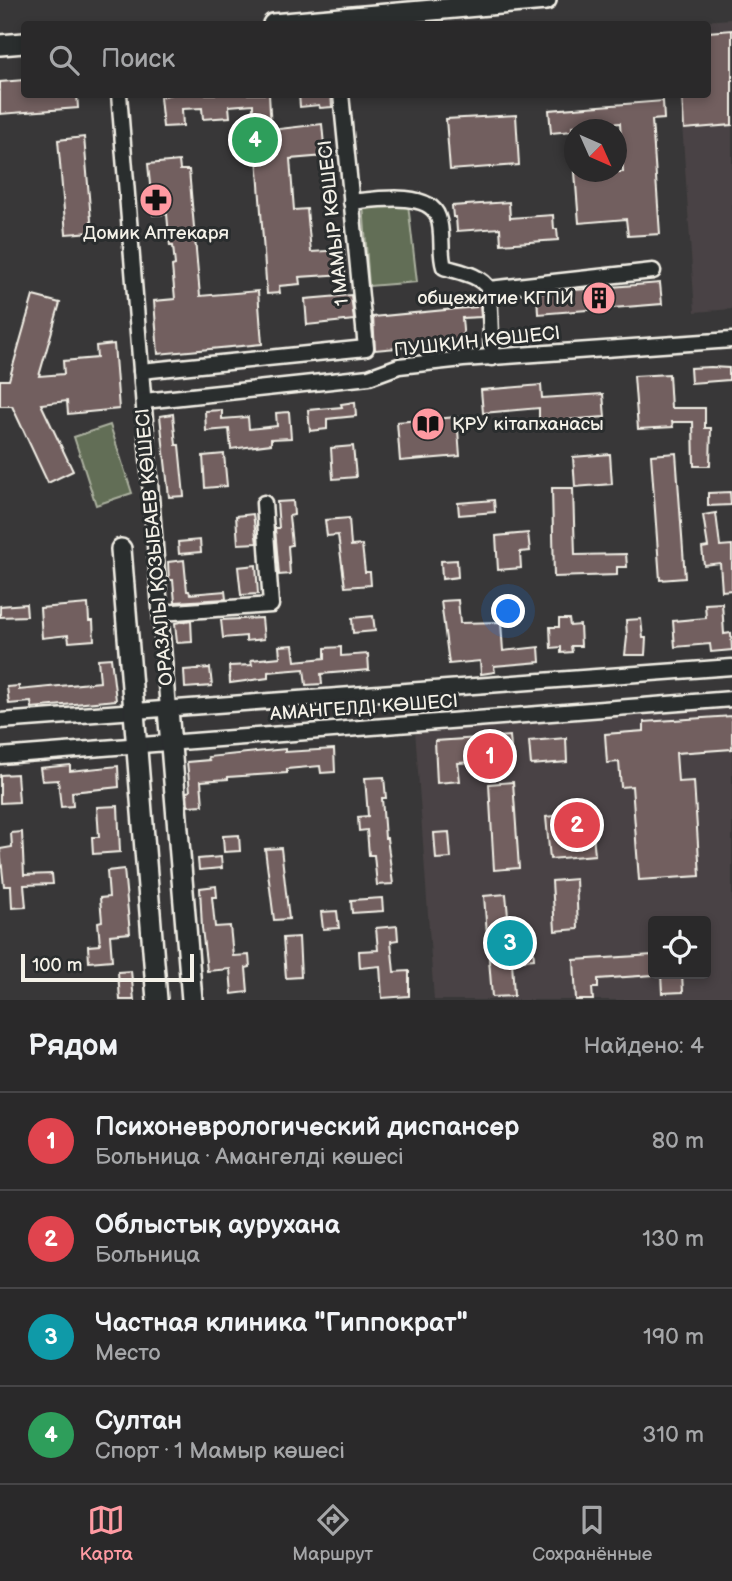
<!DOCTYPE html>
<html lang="ru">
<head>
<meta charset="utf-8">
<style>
  :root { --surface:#2a292a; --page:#363536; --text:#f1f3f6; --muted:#a5a6a8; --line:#464547; --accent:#ff9aa2 }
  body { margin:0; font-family:"Balsamiq Sans",sans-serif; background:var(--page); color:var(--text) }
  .controls { position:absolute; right:21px; bottom:21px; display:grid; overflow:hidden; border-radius:7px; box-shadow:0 4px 10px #0003 }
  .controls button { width:63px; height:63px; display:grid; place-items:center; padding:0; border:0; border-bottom:2px solid var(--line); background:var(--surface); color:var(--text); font:35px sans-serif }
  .compass { position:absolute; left:564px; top:119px; width:63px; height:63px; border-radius:50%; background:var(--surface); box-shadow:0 4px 10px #0003; rotate:135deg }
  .scale { position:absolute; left:21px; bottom:18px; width:173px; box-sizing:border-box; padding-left:7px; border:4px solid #f4f1e8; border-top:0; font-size:19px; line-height:24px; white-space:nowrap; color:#f4f1e8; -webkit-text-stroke:5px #2a2d2e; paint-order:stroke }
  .you { position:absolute; left:509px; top:612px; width:24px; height:24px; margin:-18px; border:5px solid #fff; border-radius:50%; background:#1a73e8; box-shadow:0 0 0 10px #1a73e833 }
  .badge { display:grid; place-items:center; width:46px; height:46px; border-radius:50%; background:var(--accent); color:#fff; font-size:23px; font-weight:700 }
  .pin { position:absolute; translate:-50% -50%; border:4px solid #fff; box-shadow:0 2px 7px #0006 }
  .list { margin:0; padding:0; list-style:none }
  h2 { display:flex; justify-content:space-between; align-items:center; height:91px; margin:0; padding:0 28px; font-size:30px }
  h2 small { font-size:23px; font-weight:400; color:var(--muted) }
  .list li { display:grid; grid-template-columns:46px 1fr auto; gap:21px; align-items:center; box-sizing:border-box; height:98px; padding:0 28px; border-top:2px solid var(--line) }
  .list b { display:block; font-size:26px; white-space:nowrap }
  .list p { margin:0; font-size:23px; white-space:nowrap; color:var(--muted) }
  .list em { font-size:23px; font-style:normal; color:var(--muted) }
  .icon { flex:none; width:38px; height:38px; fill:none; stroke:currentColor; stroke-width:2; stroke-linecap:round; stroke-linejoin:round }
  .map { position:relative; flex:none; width:732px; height:1000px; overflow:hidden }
  .search { position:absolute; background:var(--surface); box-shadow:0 4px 10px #0003; left:21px; right:21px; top:21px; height:77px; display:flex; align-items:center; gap:18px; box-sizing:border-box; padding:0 24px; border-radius:7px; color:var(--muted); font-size:26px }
  .sheet { height:483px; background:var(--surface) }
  nav { display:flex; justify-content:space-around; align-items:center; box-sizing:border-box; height:98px; border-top:2px solid var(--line); background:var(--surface); font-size:19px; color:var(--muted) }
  nav a { display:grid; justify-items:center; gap:4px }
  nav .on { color:var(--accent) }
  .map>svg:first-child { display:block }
  .built { fill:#494344; fill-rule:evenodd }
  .green { fill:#626e56; stroke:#abb09f; stroke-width:2 }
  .building { fill:#725f5f; stroke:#f4f1e8; stroke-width:2 }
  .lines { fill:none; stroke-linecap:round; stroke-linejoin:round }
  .street-casing { stroke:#f4f1e8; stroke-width:19 }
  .secondary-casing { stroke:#f4f1e8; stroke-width:24 }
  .street { stroke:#2a2d2e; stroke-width:14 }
  .secondary { stroke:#2a2d2e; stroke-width:19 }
  .labels { text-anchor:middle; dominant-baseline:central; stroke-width:6; stroke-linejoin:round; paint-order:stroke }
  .street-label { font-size:19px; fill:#f4f1e8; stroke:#2a2d2e }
  .poi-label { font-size:19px; fill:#f4f1e8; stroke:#2a2d2e }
</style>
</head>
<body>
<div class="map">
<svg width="732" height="1000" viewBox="0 0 732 1000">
  <rect width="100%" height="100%" fill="#383738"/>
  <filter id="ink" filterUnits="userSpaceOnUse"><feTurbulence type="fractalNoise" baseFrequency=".0143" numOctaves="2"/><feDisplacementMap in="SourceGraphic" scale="14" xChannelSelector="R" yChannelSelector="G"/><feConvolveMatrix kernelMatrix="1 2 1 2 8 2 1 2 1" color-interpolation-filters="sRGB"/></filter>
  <g filter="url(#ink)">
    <g class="built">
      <path d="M732 19V309L695 312 680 95 708 94V24L675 23Z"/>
      <path d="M732 706V1000H434L415 729ZM653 921H706V974H653Z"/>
    </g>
    <g class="green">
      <path d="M363 204H408L417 282 369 286Z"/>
      <path d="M110 425 132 493 96 505 74 437Z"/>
    </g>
    <g class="building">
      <path d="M732 30V125L684 129 682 94H708V32Z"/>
      <path d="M24 80V94H77L78 108 0 114V82Z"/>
      <path d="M172 94H269L271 130 322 124 325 156 290 159 294 210 307 209 311 252 344 250 345 274 299 277 300 284 279 286 280 293 267 294 256 143H252L251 132 260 131 258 112 253 113V104L229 106 230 117 203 119 202 108 182 109 183 126 163 127 160 97Z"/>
      <path d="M299 94H331L332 107 320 108 319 105 300 107Z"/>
      <path d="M663 101 664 119 652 120 660 234 628 236 626 219 579 223 575 172H623L620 123 572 126V131L551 133 549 110Z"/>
      <path d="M516 115 519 165 450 170 446 119Z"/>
      <path d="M84 137 92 232 66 234 58 140Z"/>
      <path d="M179 161 180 170H189L200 296 258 291 262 344 158 354 154 301 175 299 172 266 175 265 173 246H170L167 214 153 215 148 164Z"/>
      <path d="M509 202 510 218 553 215 554 229H557L558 240 501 244 500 228 457 231 456 217H453L452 206Z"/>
      <path d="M660 283 662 304 538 314 537 293Z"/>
      <path d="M351 295 354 320 307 325 305 299Z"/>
      <path d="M33 296 60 303 39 376 64 374 63 361 97 358 96 346 114 344 119 409 68 414 67 401 41 404 73 471 48 483 12 406H0V380H9Z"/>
      <path d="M476 305H480L481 317 462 318 464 342 375 350 373 317 476 307Z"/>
      <path d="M711 367 729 368V380L691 383 690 368Z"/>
      <path d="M669 374 671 408H705V428H711L710 466H694L693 422H672L673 427 638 429 634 376Z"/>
      <path d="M541 385 542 398 603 394 605 417 539 422V408L483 413 481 390Z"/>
      <path d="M355 402 356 416 327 419V429L310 431 308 410 342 407 341 404Z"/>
      <path d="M222 410V419L248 417 249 429 277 426 276 413 289 412 291 438 271 439V444L231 449 229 429 206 431 205 411Z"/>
      <path d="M173 414 176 445H179L184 496 169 497 160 416Z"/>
      <path d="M457 417 460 456 400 461 397 422Z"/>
      <path d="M353 446 356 477 333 479 331 448Z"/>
      <path d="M676 453 685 578 660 580 651 455Z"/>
      <path d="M224 454 227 486 205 488 203 456Z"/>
      <path d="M610 454 612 484 575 487 573 457Z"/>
      <path d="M552 488H573L575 555 626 554 627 567H617V575L554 577Z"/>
      <path d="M730 492 731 505 708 506V493Z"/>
      <path d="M494 500 495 512 459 515 458 503Z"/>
      <path d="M293 501 294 515 289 516 292 545 288 546 290 574 279 575 275 528H279L277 502Z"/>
      <path d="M716 513 720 546 732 545V590L722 591 720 563 704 565 702 548 708 547 703 515Z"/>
      <path d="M253 514 257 543 238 544 236 516Z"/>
      <path d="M349 518 351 546 362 545 365 572H370L371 585 345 587 338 535 327 536 325 520Z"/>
      <path d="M528 533 530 551 520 552 521 568 498 570 496 536Z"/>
      <path d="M200 540 201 552 179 554 178 542Z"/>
      <path d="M184 560 187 591H189L190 594 225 591 226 599 175 602 173 580H169L168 562Z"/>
      <path d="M457 560 458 577 442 579 441 561Z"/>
      <path d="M256 565 258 594 241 595 238 567Z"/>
      <path d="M458 600 460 623 501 622 503 651 539 647 540 662 494 666 495 672 481 674 480 661 449 664 441 601Z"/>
      <path d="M722 603 724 634 731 633 732 650 711 652 710 644 675 647 673 621 706 618 705 604Z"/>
      <path d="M26 604 27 616 0 617V606Z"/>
      <path d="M88 604 89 621H93L94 640 69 642 68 635 42 638 40 608Z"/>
      <path d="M373 616 375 631 353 633 352 618Z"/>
      <path d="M262 618 264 639 246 641V636L223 638 221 620Z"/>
      <path d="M559 619H569L570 626 580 625 581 646H571L572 652 561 653V647L551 648 550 627H559Z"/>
      <path d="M641 619 643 638H646L645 655H625L627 637 626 620Z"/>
      <path d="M191 620 192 642 177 643 175 623Z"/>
      <path d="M293 645 295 661 325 658V648L341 647V656L368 654 369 670 321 674 322 684 306 685 304 669 268 672V678L230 683 229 666 252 665 251 660 280 657 279 646Z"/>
      <path d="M111 658 116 700 32 708 31 702 9 704 7 687 19 686V690L100 682 98 659Z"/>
      <path d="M210 668 212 686 185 688 184 670Z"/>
      <path d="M732 716V749L676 753 678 782 694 781 700 876 639 880 632 786 621 787 619 762 607 763 605 734 644 731V722Z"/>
      <path d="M510 736 512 760 458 763 460 781 437 783 435 741Z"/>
      <path d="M566 738 567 762 531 765 529 741Z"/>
      <path d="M285 749V752L334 749 335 772 321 773 320 766 287 769V773L228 777V779L201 781 203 805 188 806 187 792 190 791 187 762 209 760 208 757Z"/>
      <path d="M70 765V771L118 766 119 787 72 792 73 806 61 807 58 780 42 781 40 768Z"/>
      <path d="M17 774 19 802 0 803V775Z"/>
      <path d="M384 777 386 798H382L385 838H387L393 884 377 885 374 855H369L367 830 359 831 358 817 368 816 365 778Z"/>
      <path d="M513 782 519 868 494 870 489 784Z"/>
      <path d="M118 806 120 852 93 854 92 837H99L97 807Z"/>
      <path d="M591 812 595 855 550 859 546 817Z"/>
      <path d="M22 832 24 875 52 874 53 884 24 885 26 907 12 908 11 886H4L0 849 12 847 11 833Z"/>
      <path d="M449 832 451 858 436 859 434 833Z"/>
      <path d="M239 835 240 851 224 852 223 836Z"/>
      <path d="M281 848 289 919 274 920 265 849Z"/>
      <path d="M221 857 222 868 199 870 198 859Z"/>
      <path d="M124 869 130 933 110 935 112 960 89 962 88 946 100 945 98 922 102 921 100 898 109 897 107 871Z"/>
      <path d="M576 879 578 929 555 931 552 881Z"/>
      <path d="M216 886 217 897H212L215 927 230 926 233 956 249 955 250 967 246 968 248 992 232 994 230 969 207 971 202 928 200 888Z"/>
      <path d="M506 894 509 927 531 925 534 959 512 961 514 996 492 997 484 896Z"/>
      <path d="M382 898 383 911 352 913 351 900Z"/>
      <path d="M337 911 339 928 323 929 321 912Z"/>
      <path d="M397 926 398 940 391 941 394 972 409 971V996L382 998 380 966 360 968 359 951 378 950 376 928Z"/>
      <path d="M299 937 301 977 286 978 283 938Z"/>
      <path d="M653 955V975L598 979V988H592L593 1000H576L574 960Z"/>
      <path d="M131 971 134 1000H120L118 972Z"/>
      <path d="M661 974H682L683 992 662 993Z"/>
    </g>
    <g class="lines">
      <defs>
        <g id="street">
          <path d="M119 94 168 709"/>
          <path d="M351 202C373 200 429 190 438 217 444 233 439 251 444 267 459 272 479 274 489 289"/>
          <path d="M492 358 489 289 653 271"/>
          <path d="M141 371 366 348 341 94"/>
          <path d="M144 401 369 377 399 366 463 359 732 340"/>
          <path d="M161 613 271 605 264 503"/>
          <path d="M0 721 732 667"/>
          <path d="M0 756 732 699"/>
        </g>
        <g id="secondary">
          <path d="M273 24 546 0"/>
          <path d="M0 45 24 43"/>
          <path d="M121 549 157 1000"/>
          <path d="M168 709 192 1000"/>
        </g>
      </defs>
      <use href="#street" class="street-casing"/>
      <use href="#secondary" class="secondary-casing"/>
      <use href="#street" class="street"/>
      <use href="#secondary" class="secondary"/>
    </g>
  </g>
  <defs>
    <symbol id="pharmacy-disc" viewBox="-11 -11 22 22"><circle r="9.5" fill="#ff9aa2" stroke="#2a2d2e"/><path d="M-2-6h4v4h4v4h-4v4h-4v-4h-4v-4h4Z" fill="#111"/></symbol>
    <symbol id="building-disc" viewBox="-11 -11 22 22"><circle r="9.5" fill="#ff9aa2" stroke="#2a2d2e"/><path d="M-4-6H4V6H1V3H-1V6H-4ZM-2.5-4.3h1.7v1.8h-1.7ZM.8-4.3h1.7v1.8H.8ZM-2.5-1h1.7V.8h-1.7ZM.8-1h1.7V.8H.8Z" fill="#111"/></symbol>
    <symbol id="library-disc" viewBox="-11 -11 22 22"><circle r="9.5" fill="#ff9aa2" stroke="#2a2d2e"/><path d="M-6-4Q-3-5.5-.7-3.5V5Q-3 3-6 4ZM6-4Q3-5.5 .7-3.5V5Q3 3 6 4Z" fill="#111"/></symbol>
  </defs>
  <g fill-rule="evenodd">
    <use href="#pharmacy-disc" x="137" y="181" width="38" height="38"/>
    <use href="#building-disc" x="580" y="279" width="38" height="38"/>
    <use href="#library-disc" x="409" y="405" width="38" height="38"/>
  </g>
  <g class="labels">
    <g class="street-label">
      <text transform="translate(334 223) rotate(-96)">1 МАМЫР КӨШЕСІ</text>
      <text transform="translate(477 342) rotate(-6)">ПУШКИН КӨШЕСІ</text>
      <text transform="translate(155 547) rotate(-95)">ОРАЗАЛЫ ҚОЗЫБАЕВ КӨШЕСІ</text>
      <text transform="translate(364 708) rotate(-4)">АМАНГЕЛДІ КӨШЕСІ</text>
    </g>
    <g class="poi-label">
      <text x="156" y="233">Домик Аптекаря</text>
      <text x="574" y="298" text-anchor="end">общежитие КГПИ</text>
      <text x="452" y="424" text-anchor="start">ҚРУ кітапханасы</text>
    </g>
  </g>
</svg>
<div class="controls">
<button><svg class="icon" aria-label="locate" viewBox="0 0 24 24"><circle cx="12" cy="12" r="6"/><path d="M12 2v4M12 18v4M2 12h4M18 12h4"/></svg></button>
</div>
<svg class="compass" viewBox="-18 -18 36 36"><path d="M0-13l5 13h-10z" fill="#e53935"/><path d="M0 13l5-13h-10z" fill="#a5a6a8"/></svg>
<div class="scale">100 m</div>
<div class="you"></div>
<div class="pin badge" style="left:490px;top:756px;background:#e0444e">1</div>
<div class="pin badge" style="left:577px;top:825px;background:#e0444e">2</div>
<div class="pin badge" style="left:510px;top:943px;background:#0f9aa8">3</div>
<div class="pin badge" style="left:255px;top:140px;background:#2e9e5b">4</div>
<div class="search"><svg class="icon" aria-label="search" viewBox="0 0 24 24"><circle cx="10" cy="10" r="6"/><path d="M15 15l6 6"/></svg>Поиск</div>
</div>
<section class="sheet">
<h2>Рядом<small>Найдено: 4</small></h2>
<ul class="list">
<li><span class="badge" style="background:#e0444e">1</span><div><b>Психоневрологический диспансер</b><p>Больница · Амангелді көшесі</p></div><em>80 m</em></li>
<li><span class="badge" style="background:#e0444e">2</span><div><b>Облыстық аурухана</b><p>Больница</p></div><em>130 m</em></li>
<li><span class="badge" style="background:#0f9aa8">3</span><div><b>Частная клиника &quot;Гиппократ&quot;</b><p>Место</p></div><em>190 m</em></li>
<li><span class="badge" style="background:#2e9e5b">4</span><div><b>Султан</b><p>Спорт · 1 Мамыр көшесі</p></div><em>310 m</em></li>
</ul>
</section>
<nav>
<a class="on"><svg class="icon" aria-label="map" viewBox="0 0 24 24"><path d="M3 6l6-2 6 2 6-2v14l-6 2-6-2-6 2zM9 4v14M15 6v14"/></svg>Карта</a>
<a><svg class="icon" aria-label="directions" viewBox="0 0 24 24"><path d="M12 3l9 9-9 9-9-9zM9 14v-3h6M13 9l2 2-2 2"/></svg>Маршрут</a>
<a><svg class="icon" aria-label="saved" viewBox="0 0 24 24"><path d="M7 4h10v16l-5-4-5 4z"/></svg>Сохранённые</a>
</nav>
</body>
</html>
